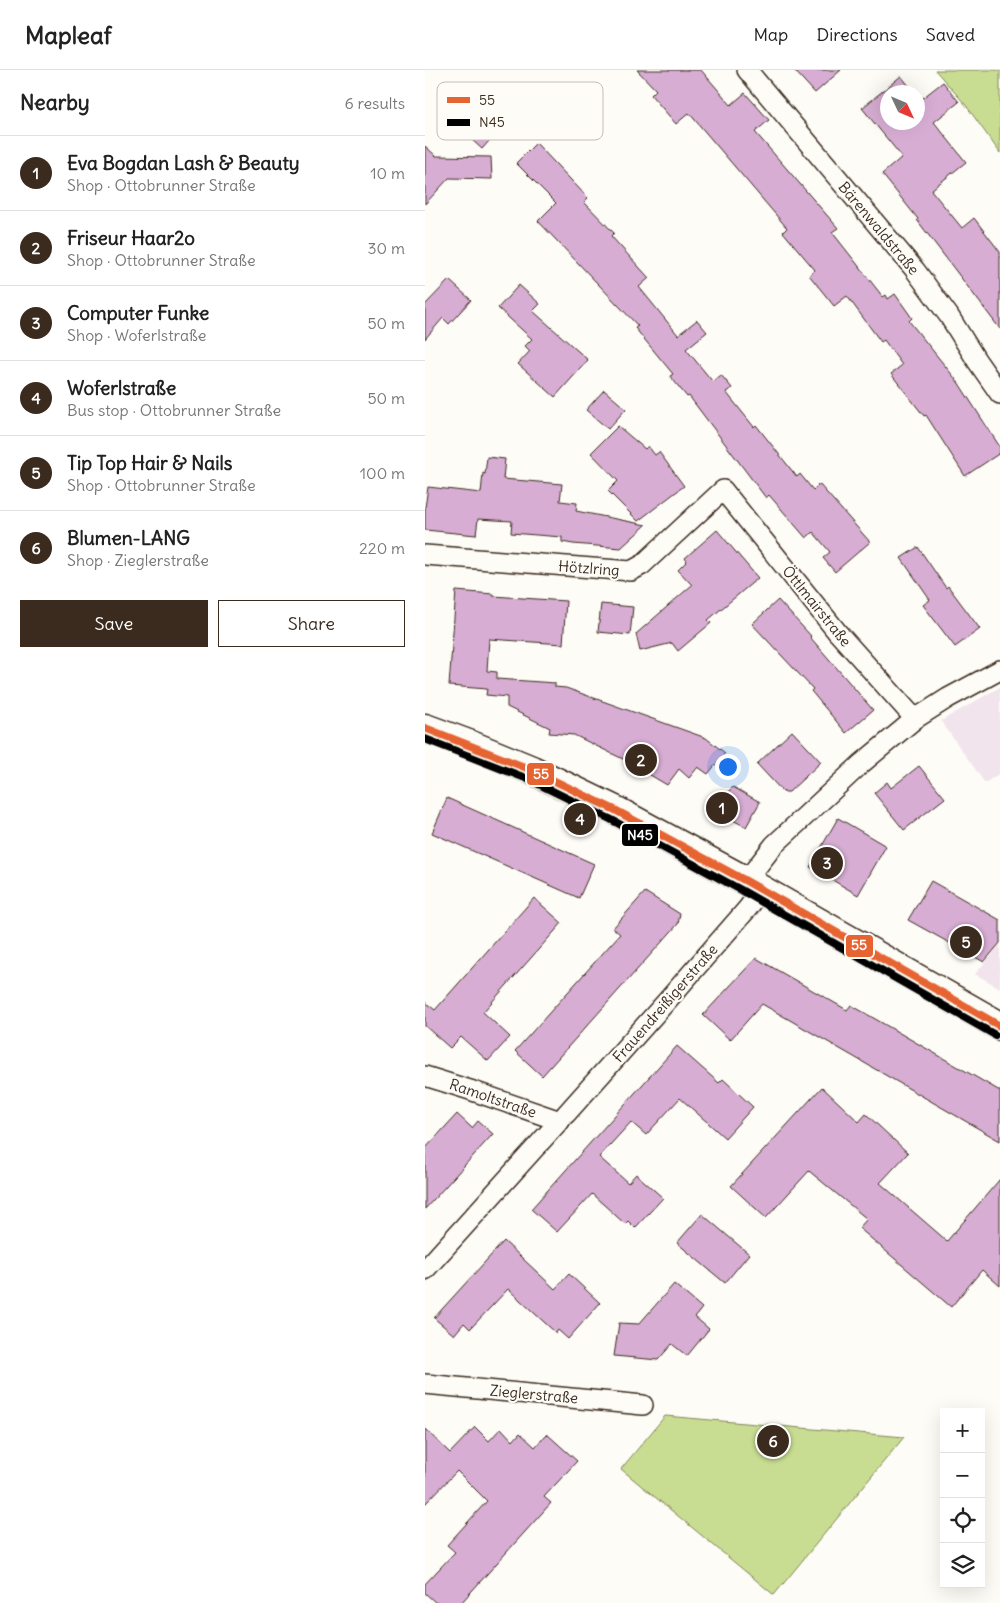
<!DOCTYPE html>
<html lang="en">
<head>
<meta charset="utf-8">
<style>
  :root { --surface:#fff; --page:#f2f2f2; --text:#222; --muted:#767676; --line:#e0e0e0; --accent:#3b2a1e }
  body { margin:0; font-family:Delius,sans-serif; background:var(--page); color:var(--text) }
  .controls { position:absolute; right:15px; bottom:15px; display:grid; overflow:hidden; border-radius:0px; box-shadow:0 5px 20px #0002 }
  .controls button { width:45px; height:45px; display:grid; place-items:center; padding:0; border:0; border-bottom:1px solid var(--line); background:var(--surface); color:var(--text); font:25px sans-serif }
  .compass { position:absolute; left:455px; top:15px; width:45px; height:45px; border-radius:50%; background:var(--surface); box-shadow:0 5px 20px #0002; rotate:134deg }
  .you { position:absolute; left:302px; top:696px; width:18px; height:18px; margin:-12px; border:4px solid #fff; border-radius:50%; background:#1a73e8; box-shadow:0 0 0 8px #1a73e833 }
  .badge { display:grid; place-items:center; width:32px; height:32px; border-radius:50%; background:var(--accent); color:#fff; font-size:16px; font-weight:700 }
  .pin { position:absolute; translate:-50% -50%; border:2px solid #fff; box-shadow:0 1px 5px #0006 }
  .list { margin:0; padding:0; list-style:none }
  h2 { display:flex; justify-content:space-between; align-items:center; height:65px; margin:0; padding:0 20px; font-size:21px }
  h2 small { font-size:16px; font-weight:400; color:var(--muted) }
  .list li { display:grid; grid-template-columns:32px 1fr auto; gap:15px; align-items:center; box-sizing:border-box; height:75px; padding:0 20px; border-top:1px solid var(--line) }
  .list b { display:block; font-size:19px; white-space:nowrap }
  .list p { margin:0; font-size:16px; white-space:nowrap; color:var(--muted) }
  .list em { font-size:16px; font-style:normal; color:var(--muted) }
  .actions { display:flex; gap:10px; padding:15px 20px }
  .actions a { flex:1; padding:11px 0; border:1px solid var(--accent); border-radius:0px; text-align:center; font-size:18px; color:var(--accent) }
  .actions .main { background:var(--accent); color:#fff }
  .icon { flex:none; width:28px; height:28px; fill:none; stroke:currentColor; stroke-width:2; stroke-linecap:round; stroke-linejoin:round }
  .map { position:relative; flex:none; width:575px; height:1533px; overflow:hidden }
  header { display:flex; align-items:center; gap:30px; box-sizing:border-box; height:70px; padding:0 25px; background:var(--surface); border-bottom:1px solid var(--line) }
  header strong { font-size:24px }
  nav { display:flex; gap:28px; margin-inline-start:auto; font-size:18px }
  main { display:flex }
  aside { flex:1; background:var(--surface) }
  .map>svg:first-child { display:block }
  .built { fill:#f2e4ec }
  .green { fill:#c9dd92; stroke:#828458 }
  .building { fill:#d7add3; stroke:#3b2a1e }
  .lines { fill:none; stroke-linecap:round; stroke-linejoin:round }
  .minor-casing { stroke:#3b2a1e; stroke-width:22 }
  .secondary-casing { stroke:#3b2a1e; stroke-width:31 }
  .minor { stroke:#fdfcf7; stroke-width:19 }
  .secondary { stroke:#fdfcf7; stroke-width:28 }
  .bus-1-casing { stroke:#fdfcf7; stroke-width:11 }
  .bus-2-casing { stroke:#fdfcf7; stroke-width:11 }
  .bus-1 { stroke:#e66432; stroke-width:8 }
  .bus-2 { stroke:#000; stroke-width:8 }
  .labels { text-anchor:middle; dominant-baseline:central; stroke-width:4.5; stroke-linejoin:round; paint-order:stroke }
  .street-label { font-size:15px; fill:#3b2a1e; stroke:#fdfcf7 }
  .key { fill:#fdfcf7; stroke:#c3bdb6; stroke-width:1 }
  .key-label { font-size:14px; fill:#3b2a1e }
  .line-badge { stroke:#fdfcf7; stroke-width:2 }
  .badge-label { font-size:14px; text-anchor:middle; font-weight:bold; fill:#fff }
</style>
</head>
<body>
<header>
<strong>Mapleaf</strong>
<nav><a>Map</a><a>Directions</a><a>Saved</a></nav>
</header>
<main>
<aside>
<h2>Nearby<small>6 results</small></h2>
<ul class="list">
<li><span class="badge">1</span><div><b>Eva Bogdan Lash &amp; Beauty</b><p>Shop · Ottobrunner Straße</p></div><em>10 m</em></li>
<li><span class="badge">2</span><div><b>Friseur Haar2o</b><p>Shop · Ottobrunner Straße</p></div><em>30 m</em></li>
<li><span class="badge">3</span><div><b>Computer Funke</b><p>Shop · Woferlstraße</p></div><em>50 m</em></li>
<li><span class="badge">4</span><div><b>Woferlstraße</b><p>Bus stop · Ottobrunner Straße</p></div><em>50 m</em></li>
<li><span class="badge">5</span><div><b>Tip Top Hair &amp; Nails</b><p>Shop · Ottobrunner Straße</p></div><em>100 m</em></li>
<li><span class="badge">6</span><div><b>Blumen-LANG</b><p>Shop · Zieglerstraße</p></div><em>220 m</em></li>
</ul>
<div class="actions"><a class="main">Save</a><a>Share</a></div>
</aside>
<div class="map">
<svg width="575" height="1533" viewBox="0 0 575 1533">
  <rect width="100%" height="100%" fill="#fdfcf7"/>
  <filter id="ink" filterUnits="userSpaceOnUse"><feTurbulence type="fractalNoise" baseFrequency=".02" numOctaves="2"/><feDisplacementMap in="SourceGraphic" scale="10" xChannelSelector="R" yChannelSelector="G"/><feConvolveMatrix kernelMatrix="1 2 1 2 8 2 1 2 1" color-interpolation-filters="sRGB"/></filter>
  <g filter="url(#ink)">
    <g class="built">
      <path d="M575 617V703L560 713 516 651Z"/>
      <path d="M575 875V918L550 904Z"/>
    </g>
    <g class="green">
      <path d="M510 0H575V83L540 34Z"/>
      <path d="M240 1346 479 1367 349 1525 196 1399Z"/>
    </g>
    <g class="building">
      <path d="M212 0H276L306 35 320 23 344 50 330 62 413 158 407 162 458 227 461 225 463 229 470 224 487 248 484 251 533 312 575 377V383L540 406 501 345 499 346 466 304 477 295 459 270 456 272 422 226 409 236 384 205 390 200 358 162 362 158 264 43 251 54 226 25 231 20Z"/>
      <path d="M369 0H416L390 23Z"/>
      <path d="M476 6 489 22H462V52H492V27L495 30 518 12 534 32 509 52 541 92 506 120 537 158 549 148 575 182V259L492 150 493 149 457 104 477 87 437 38Z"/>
      <path d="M39 17 80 53 57 79 16 42Z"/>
      <path d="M111 73 163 128 159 132 189 163 186 166 224 208 214 217 253 265 272 250 282 262 261 279 288 312 296 305 307 318 301 322 329 357 331 355 372 407 375 404 388 420 394 414 445 472 410 502 398 488 405 482 388 462 381 468 344 425 341 428 264 326 262 327 245 306 248 304 210 258 213 256 113 151 131 133 91 93Z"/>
      <path d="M0 76 11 86 66 87 67 109 24 108 0 134Z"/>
      <path d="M24 210 46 230 24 254 18 248 0 269V235Z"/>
      <path d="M94 215 115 234 108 241 163 290 130 327 93 294 105 281 100 276 107 269 73 238Z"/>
      <path d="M179 320 201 339 183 359 161 340Z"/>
      <path d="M193 356 220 379 223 376 230 385 234 382 259 416 213 451 183 421 193 411 166 383Z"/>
      <path d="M62 387 80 389 78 409 137 414 135 431 152 433 151 441 221 455 196 478 148 474 137 472V467L86 463 87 451 53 449 51 465 0 460V438L3 417 56 423 58 403 60 404Z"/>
      <path d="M292 460 333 508 283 550 286 553 253 581 247 573 215 581 211 564 267 515 253 500 262 491 260 488Z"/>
      <path d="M493 477 521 518 523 516 555 559 530 577 498 535 505 530 476 488Z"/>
      <path d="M31 521 68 524V526L141 531 138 574 64 569 62 601 72 602V609L130 613V617L141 618 281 668 300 683 283 704 273 697 264 708 254 699 242 715 200 690 149 665 124 663 125 658 82 637V627L61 625 62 619 24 616Z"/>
      <path d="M353 530 386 566 385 567 448 640 421 663 386 621 388 619 327 554Z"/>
      <path d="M176 534 208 537 205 565 173 562Z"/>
      <path d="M367 661 396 692 364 722H358L332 694Z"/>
      <path d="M494 696 520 728 479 760 449 723 462 712 466 718Z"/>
      <path d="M308 717 335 732 321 757 285 738Z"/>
      <path d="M22 728 169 794 154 828 7 763Z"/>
      <path d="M413 748 461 776 433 825 385 797Z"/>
      <path d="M506 811 575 850V873L559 892 483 850Z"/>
      <path d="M220 822 255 844 253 854 117 1006 90 981 195 864 188 858Z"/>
      <path d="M109 828 137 853 58 942 85 967 63 991 36 967 25 978 0 956V932L10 940Z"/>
      <path d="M331 888 422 940 426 935 575 1021V1071L337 934 305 970 278 945Z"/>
      <path d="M252 976 294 1013 298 1009 328 1037 300 1068 255 1028 221 1065 206 1052 174 1087 203 1113 211 1104 238 1128 210 1158 203 1151 200 1154 167 1124 132 1162 106 1139Z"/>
      <path d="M397 1017 434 1052 441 1044 483 1083 455 1113 522 1171 575 1109V1216L557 1200 526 1237 434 1158 442 1149 384 1101 341 1148 306 1116Z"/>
      <path d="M32 1044 47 1058 53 1051 68 1064 0 1139V1079Z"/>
      <path d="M277 1144 324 1184 300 1213 252 1173Z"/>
      <path d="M79 1171 130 1219 144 1204 175 1233 143 1269 133 1260 131 1263 83 1219 45 1259 39 1253 29 1265 9 1248Z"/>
      <path d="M249 1214 277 1238 270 1247 284 1259 262 1286 247 1274 233 1290 189 1286 194 1253 214 1254Z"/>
      <path d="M50 1357 64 1371 76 1358 88 1371 95 1363 110 1377 122 1364 152 1391 119 1427 126 1433 36 1533H11L0 1523V1514L30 1482 22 1475 62 1431 32 1401 0 1434V1359L25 1383Z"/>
    </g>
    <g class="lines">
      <defs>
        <g id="minor">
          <path d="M322 0 490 200 524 246 552 291 575 324"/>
          <path d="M0 485 206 501 217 495 298 420 413 563 490 649"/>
          <path d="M321 811 349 775 436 694 490 649 523 628 575 600"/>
          <path d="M0 1006 45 1020 135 1051"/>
          <path d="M141 1044 241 932 323 838 336 820"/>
          <path d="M0 1200 138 1047"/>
          <path d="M0 1314 218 1335"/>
        </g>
        <path id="secondary" d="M0 658 46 675 107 700 190 740 321 811 575 956"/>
      </defs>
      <use href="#minor" class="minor-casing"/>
      <use href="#secondary" class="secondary-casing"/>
      <use href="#minor" class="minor"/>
      <use href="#secondary" class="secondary"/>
      <defs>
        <path id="bus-1" d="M0 658 107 700 190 740 321 811 575 956"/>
        <path id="bus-2" d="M0 669 103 709 185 749 316 820 570 965"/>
      </defs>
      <use href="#bus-1" class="bus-1-casing"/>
      <use href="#bus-2" class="bus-2-casing"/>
      <use href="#bus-1" class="bus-1"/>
      <use href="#bus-2" class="bus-2"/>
    </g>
  </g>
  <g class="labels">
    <g class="street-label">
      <text transform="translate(454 158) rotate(50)">Bärenwaldstraße</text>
      <text transform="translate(164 498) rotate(4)">Hötzlring</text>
      <text transform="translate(392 536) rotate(51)">Öttlmairstraße</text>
      <text transform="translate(240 933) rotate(-49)">Frauendreißigerstraße</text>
      <text transform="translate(68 1028) rotate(19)">Ramoltstraße</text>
      <text transform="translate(109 1324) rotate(5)">Zieglerstraße</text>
    </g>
  </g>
  <rect x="12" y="12" width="166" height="58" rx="8" class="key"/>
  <rect x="22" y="27" width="23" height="6" fill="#e66432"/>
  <rect x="22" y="49" width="23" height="7" fill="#000"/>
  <g class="key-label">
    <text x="54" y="35">55</text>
    <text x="54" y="57">N45</text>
  </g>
  <g class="line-badge">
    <rect x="101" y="692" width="29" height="24" rx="5" fill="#e66432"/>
    <rect x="196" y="753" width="38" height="24" rx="5" fill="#000"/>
    <rect x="420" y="864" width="29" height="24" rx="5" fill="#e66432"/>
  </g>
  <g class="badge-label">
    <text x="116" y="709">55</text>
    <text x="215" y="770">N45</text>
    <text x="434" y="880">55</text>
  </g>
</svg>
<div class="controls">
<button>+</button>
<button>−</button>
<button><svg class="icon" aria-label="locate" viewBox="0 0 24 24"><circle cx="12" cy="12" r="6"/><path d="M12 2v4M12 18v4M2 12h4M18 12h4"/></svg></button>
<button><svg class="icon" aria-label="layers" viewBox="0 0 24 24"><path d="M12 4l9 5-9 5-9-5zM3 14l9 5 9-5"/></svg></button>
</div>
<svg class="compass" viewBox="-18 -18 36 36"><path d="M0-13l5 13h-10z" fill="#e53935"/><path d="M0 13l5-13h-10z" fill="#767676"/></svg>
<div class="you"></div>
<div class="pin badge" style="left:297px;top:738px">1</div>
<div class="pin badge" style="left:216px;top:690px">2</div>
<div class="pin badge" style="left:402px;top:793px">3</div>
<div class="pin badge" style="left:155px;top:749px">4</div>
<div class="pin badge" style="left:541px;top:872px">5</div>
<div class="pin badge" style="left:348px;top:1371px">6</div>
</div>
</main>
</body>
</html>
